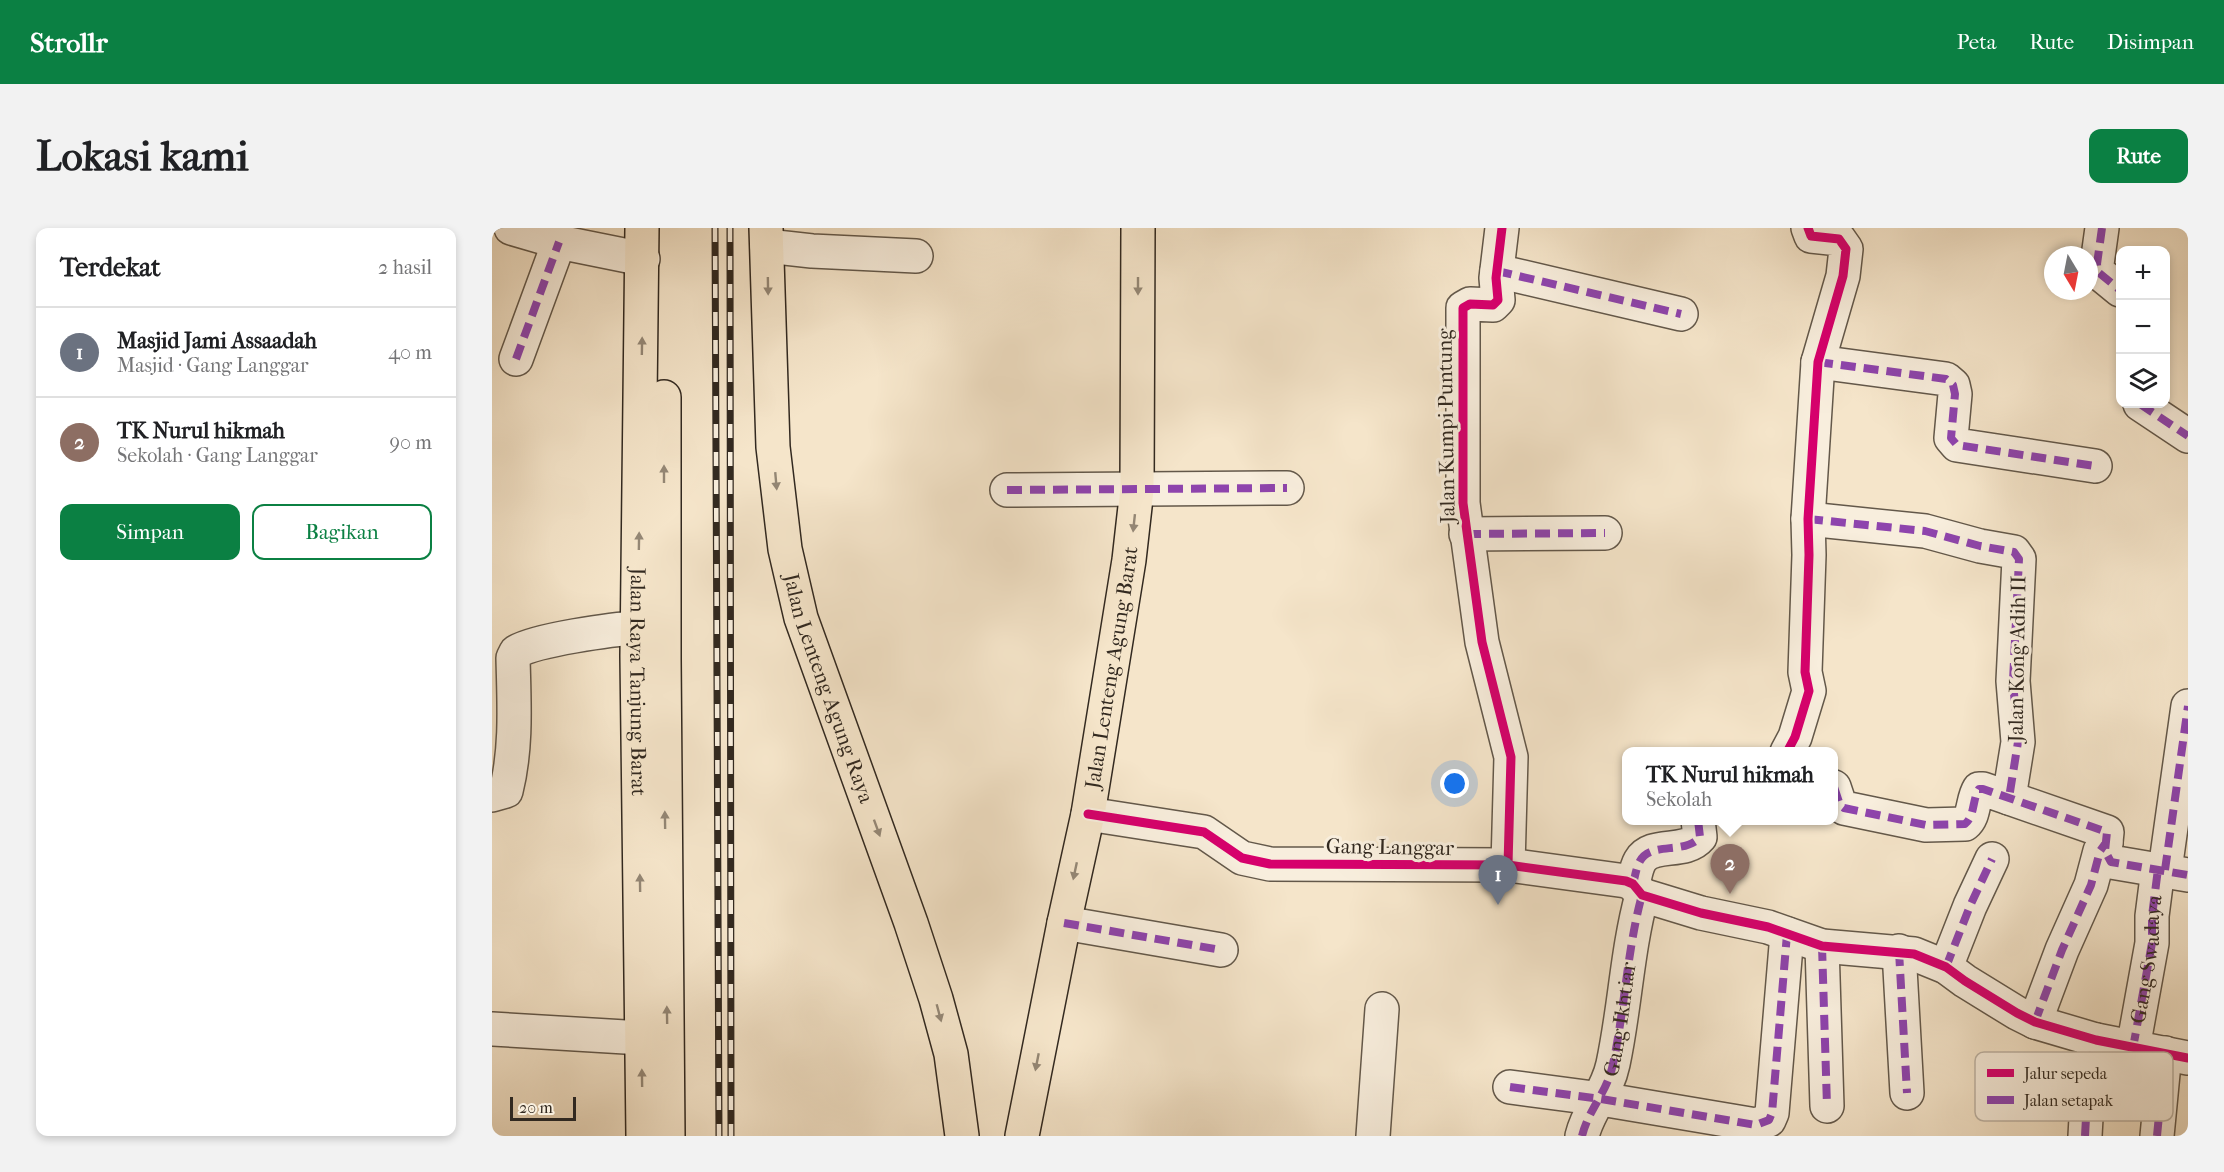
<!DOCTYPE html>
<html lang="id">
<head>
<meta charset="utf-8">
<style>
  :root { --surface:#fff; --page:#f2f2f2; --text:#202124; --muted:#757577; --line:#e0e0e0; --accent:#0b8043 }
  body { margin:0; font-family:"IM FELL French Canon",serif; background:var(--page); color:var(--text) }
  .controls { position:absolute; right:18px; top:18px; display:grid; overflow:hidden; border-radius:12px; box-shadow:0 3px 9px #0003 }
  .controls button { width:54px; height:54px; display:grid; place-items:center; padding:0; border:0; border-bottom:2px solid var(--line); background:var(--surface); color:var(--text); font:30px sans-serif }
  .compass { position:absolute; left:1552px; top:18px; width:54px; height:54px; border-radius:50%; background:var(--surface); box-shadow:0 3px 9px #0003; rotate:170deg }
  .scale { position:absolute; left:18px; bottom:15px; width:66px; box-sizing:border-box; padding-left:6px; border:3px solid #322920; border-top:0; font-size:16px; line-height:21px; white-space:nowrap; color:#322920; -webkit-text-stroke:4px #f8eedd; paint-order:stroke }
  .you { position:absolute; left:963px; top:556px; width:21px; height:21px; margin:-15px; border:4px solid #fff; border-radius:50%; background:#1a73e8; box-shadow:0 0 0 9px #1a73e833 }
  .badge { display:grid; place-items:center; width:39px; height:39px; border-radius:50%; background:var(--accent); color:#fff; font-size:20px; font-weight:700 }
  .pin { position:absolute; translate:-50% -50px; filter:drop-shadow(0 2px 3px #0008) }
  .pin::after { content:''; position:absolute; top:32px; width:21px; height:18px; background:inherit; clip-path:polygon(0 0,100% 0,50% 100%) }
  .popup { position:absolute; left:1130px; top:519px; width:216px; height:78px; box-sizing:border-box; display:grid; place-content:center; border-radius:12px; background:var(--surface); filter:drop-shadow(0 2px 4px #0005); font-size:20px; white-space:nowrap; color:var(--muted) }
  .popup b { font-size:22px; color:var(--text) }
  .popup::after { content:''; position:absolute; left:50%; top:100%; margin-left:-12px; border:12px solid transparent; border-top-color:var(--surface) }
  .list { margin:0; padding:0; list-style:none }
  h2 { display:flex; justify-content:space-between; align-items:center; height:78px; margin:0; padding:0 24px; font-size:26px }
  h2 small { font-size:20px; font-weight:400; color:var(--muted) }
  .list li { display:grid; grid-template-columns:39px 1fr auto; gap:18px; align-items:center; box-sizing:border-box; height:90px; padding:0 24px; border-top:2px solid var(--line) }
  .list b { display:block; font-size:22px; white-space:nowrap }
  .list p { margin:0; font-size:20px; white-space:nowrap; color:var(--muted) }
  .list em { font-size:20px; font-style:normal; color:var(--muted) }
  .actions { display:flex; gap:12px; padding:18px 24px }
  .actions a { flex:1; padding:14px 0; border:2px solid var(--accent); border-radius:12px; text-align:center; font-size:21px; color:var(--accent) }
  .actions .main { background:var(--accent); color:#fff }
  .icon { flex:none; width:33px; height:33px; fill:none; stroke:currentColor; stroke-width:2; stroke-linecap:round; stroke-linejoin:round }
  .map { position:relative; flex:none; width:1696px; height:908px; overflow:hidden; border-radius:12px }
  header { display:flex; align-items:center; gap:36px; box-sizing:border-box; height:84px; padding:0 30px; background:var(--accent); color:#fff }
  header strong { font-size:28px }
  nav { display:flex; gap:33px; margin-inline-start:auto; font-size:21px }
  .intro { display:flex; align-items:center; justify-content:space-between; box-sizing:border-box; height:144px; padding:0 36px }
  h1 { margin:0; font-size:42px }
  .button { padding:15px 27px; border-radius:12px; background:var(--accent); color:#fff; font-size:21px; font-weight:700 }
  main { display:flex; gap:36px; padding:0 36px }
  aside { flex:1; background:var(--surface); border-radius:12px; box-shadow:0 3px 9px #0003 }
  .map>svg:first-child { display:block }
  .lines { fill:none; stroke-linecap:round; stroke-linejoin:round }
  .minor-casing { stroke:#63584a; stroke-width:36 }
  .major-casing { stroke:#322920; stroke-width:36 }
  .minor { stroke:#f8eedd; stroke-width:33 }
  .major { stroke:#f5e5ca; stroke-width:33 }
  .rail-casing { stroke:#322920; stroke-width:7 }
  .rail { stroke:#f8eedd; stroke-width:4.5; stroke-dasharray:14; stroke-linecap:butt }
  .quiet { stroke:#8e44ad; stroke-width:8; stroke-dasharray:15 8; stroke-linecap:butt }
  .cycleway-casing { stroke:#f8eedd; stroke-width:13 }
  .cycleway { stroke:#d6006c; stroke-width:9 }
  .oneway { fill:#948775 }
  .labels { text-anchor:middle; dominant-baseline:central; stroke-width:6; stroke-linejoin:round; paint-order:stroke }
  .street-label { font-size:21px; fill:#322920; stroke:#f8eedd }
  .key { fill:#f8eedd; stroke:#bdb3a4; stroke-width:1.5 }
  .key-label { font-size:16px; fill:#322920 }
</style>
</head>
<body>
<header>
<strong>Strollr</strong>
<nav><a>Peta</a><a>Rute</a><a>Disimpan</a></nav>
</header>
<div class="intro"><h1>Lokasi kami</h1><a class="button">Rute</a></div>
<main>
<aside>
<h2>Terdekat<small>2 hasil</small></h2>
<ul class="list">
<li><span class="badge" style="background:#6b7280">1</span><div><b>Masjid Jami Assaadah</b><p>Masjid · Gang Langgar</p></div><em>40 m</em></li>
<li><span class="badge" style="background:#8d6e63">2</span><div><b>TK Nurul hikmah</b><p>Sekolah · Gang Langgar</p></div><em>90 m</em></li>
</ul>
<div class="actions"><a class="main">Simpan</a><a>Bagikan</a></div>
</aside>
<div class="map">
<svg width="1696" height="908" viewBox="0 0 1696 908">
  <rect width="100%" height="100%" fill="#f5e5ca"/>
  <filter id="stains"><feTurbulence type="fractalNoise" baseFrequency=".00333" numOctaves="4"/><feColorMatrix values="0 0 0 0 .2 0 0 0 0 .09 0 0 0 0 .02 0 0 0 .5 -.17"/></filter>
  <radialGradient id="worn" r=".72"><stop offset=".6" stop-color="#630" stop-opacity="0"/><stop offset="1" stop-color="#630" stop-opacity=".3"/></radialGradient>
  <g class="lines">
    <defs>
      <g id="minor">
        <path d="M19 0 67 14 151 31"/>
        <path d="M1010 0 1004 50 1006 72 1001 77 978 76 971 80V275L990 414 1019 529 1016 637"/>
        <path d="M1610 0 1605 36 1606 44 1628 62"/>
        <path d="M275 18 320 23 424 28"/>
        <path d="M1005 43 1189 86"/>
        <path d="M24 131 67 14"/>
        <path d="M1326 134 1454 151 1461 157 1463 166 1459 210 1465 217 1603 238"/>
        <path d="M1648 176 1696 208"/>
        <path d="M515 262 795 260"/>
        <path d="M1316 291 1433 303 1488 318 1522 324 1527 331 1521 453 1526 514 1517 570"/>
        <path d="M974 306 1113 305"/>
        <path d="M1295 524 1303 509 1317 463 1313 444 1317 327 1316 291 1326 134 1351 48 1354 21 1347 11 1319 8 1316 0"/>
        <path d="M1342 559 1348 577 1352 580 1434 597 1473 596C1483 588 1480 572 1487 561H1491L1615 604 1613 623 1619 634 1696 647"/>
        <path d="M0 567 14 563C25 519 22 474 21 430L24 424C43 412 121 401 146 400"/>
        <path d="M596 586 712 604 750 630 778 636 1016 637 1134 653 1141 656 1150 667 1209 685 1276 699 1330 718 1422 726 1454 739 1473 753 1525 785 1543 794 1604 812 1696 830"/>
        <path d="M1673 642 1696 478"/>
        <path d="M1141 656C1143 649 1144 640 1148 633 1159 613 1193 627 1208 609L1206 592"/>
        <path d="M572 695 729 722"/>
        <path d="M1330 718 1335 878"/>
        <path d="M1407 723 1415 865"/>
        <path d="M1454 739 1478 678 1500 631"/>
        <path d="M1543 794 1570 722 1599 657 1608 623 1614 615"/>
        <path d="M0 801 150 810"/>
        <path d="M1641 820 1660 715V688L1666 641"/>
        <path d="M1018 859 1109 871 1264 897 1277 892 1280 885 1295 706"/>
        <path d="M881 908 890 781"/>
        <path id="s1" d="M1090 908C1097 880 1115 865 1121 836 1133 780 1135 722 1150 667"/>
        <path d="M1593 908 1596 854 1604 812"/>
        <path d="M1665 908 1673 825"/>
      </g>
      <g id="major">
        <path id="s2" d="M150 0 145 428 151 908"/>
        <path id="s3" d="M274 0 281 219 293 321 309 390 419 695 444 771 459 826 470 908"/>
        <path d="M172 169V431L176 908"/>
        <path id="s4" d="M530 908 572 695 596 586 637 332 645 261 646 0"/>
      </g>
    </defs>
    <use href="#minor" class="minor-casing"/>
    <use href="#major" class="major-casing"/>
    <use href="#minor" class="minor"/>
    <use href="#major" class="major"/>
    <defs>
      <g id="rail">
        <path d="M223 0 227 908"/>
        <path d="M238 0 239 908"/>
      </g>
    </defs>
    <use href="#rail" class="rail-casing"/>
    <use href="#rail" class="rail"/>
    <g class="quiet">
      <path d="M1610 0 1605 36 1606 44 1628 62"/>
      <path d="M1005 43 1189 86"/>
      <path d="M24 131 67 14"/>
      <path d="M1326 134 1454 151 1461 157 1463 166 1459 210 1465 217 1603 238"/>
      <path d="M1648 176 1696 208"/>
      <path d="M515 262 795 260"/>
      <path d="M1316 291 1433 303 1488 318 1522 324 1527 331 1521 453 1526 514 1517 570"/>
      <path d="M974 306 1113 305"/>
      <path d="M1342 559 1348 577 1352 580 1434 597 1473 596C1483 588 1480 572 1487 561H1491L1615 604 1613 623 1619 634 1696 647"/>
      <path d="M1673 642 1696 478"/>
      <path d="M1141 656C1143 649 1144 640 1148 633 1159 613 1193 627 1208 609L1206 592"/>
      <path d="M572 695 729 722"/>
      <path d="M1330 718 1335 878"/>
      <path d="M1407 723 1415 865"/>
      <path d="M1454 739 1478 678 1500 631"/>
      <path d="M1543 794 1570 722 1599 657 1608 623 1613 616"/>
      <path id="s5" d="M1641 820 1660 715V688L1666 641"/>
      <path d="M1018 859 1109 871 1264 897 1277 892 1280 885 1295 706"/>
      <path d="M1090 908C1097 880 1115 865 1121 836 1133 780 1135 722 1150 667"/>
      <path d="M1593 908 1596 854 1604 812"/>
      <path d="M1665 908 1673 825"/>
    </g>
    <defs>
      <g id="cycleway">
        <path d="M1010 0 1004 50 1006 72 1001 77 978 76 971 80V275L990 414 1019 529 1016 637"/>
        <path d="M1295 524 1303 509 1317 463 1313 444 1317 327 1316 291 1326 134 1351 48 1354 21 1347 11 1319 8 1316 0"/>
        <path d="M596 586 712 604 750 630 778 636 1016 637 1134 653 1141 656 1150 667 1209 685 1276 699 1330 718 1422 726 1454 739 1473 753 1525 785 1543 794 1604 812 1696 830"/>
      </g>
    </defs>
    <use href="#cycleway" class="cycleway-casing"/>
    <use href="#cycleway" class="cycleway"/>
  </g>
  <defs><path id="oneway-solid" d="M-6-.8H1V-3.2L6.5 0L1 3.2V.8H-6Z" transform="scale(1.5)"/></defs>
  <g class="oneway">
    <use href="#oneway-solid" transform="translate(276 58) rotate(89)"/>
    <use href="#oneway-solid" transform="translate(646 58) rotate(90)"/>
    <use href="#oneway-solid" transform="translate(150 118) rotate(-89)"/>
    <use href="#oneway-solid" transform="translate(172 246) rotate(-90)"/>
    <use href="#oneway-solid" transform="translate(284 253) rotate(85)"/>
    <use href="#oneway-solid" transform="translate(642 295) rotate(96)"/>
    <use href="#oneway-solid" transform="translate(147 313) rotate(-89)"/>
    <use href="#oneway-solid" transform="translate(173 592) rotate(-91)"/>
    <use href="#oneway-solid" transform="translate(385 600) rotate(70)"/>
    <use href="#oneway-solid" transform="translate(583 643) rotate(102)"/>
    <use href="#oneway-solid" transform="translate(148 655) rotate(-91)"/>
    <use href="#oneway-solid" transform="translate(447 785) rotate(75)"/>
    <use href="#oneway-solid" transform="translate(175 787) rotate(-91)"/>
    <use href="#oneway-solid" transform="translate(545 834) rotate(101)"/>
    <use href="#oneway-solid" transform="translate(150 850) rotate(-91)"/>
  </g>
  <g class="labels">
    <g class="street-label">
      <text transform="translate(954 198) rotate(-91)">Jalan Kumpi Puntung</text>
      <text transform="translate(1525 431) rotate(-89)">Jalan Kong Adih II</text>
      <text stroke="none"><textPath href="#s4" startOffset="477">Jalan Lenteng Agung Barat</textPath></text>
      <text stroke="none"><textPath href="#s2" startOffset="454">Jalan Raya Tanjung Barat</textPath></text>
      <text stroke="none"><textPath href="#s3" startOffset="468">Jalan Lenteng Agung Raya</textPath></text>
      <text transform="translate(898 619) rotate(1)">Gang Langgar</text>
      <text stroke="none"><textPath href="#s5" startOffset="90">Gang Swadaya</textPath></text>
      <text stroke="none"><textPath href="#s1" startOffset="124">Gang Ikhtiar</textPath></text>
    </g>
  </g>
  <rect x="1483" y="824" width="198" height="69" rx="9" class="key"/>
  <rect x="1495" y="841" width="27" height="8" fill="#d6006c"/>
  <rect x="1495" y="868" width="27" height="8" fill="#8e44ad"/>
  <g class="key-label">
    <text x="1532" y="851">Jalur sepeda</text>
    <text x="1532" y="878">Jalan setapak</text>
  </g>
  <rect width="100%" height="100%" filter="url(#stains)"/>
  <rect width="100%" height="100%" fill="url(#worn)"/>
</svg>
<div class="controls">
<button>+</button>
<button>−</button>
<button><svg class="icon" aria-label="layers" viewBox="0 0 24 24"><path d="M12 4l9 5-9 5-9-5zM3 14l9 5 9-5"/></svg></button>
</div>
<svg class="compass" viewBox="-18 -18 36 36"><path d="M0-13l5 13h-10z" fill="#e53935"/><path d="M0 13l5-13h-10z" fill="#757577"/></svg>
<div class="scale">20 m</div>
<div class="you"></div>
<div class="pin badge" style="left:1006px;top:677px;background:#6b7280">1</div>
<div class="pin badge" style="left:1238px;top:666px;background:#8d6e63">2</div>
<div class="popup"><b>TK Nurul hikmah</b>Sekolah</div>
</div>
</main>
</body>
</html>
